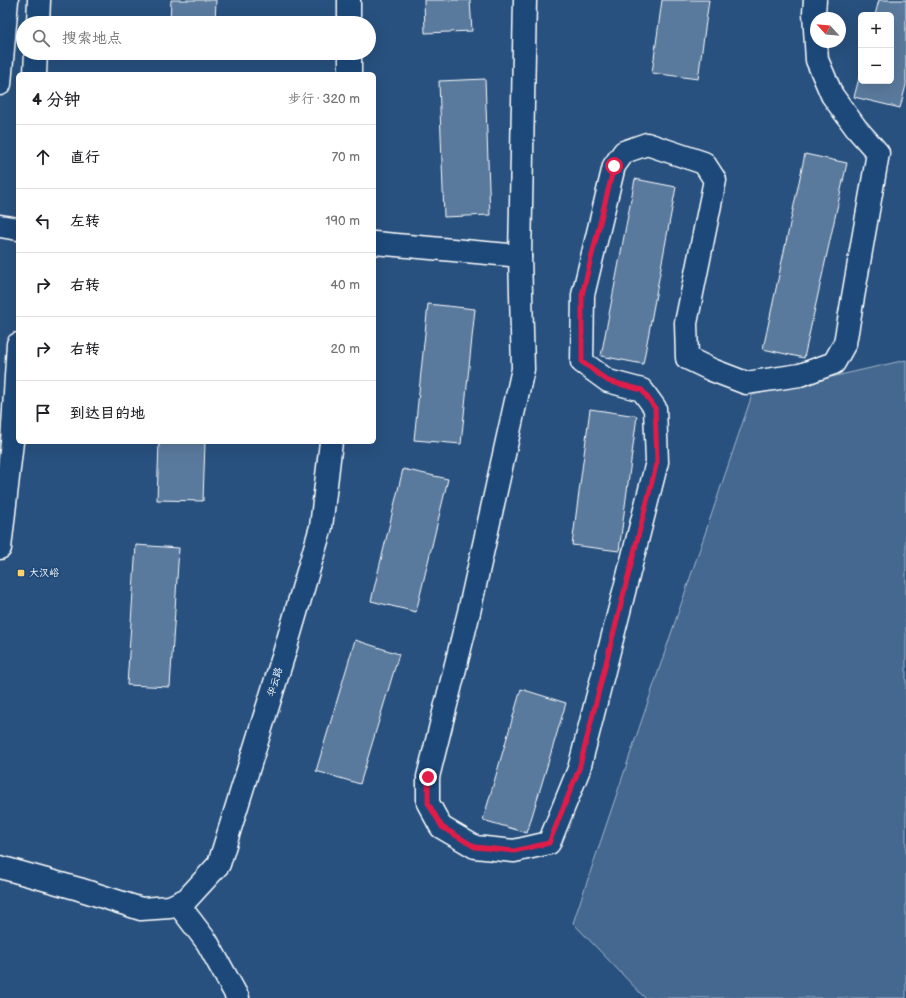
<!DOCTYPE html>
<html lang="zh">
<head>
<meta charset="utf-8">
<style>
  :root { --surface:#fff; --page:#f6f6f6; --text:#202124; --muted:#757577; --line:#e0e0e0 }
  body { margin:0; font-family:"Balsamiq Sans","LXGW WenKai TC",sans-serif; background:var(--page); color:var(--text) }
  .controls { position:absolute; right:12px; top:12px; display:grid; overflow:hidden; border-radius:6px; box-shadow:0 4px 16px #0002 }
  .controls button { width:36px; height:36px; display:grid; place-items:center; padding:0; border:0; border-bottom:1px solid var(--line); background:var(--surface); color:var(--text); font:20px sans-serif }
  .compass { position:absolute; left:810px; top:12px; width:36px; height:36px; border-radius:50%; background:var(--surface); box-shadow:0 4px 16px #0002; rotate:296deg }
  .stop { position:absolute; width:12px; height:12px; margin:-9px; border:3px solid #e11d48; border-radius:50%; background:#fff }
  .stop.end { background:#e11d48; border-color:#fff; box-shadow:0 1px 4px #0008 }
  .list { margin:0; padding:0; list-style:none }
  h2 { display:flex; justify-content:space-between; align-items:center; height:52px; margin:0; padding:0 16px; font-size:17px }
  h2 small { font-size:13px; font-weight:400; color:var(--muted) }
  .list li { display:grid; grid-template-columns:26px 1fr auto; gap:12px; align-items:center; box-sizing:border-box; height:64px; padding:0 16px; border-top:1px solid var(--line) }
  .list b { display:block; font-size:15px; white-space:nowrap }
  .list em { font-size:13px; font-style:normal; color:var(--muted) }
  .icon { flex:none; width:22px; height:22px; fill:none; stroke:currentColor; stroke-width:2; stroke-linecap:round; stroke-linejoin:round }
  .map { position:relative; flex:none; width:906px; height:998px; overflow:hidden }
  .search { position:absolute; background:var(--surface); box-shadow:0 4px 16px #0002; left:16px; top:16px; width:360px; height:44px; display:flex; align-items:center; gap:10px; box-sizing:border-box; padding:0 14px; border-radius:22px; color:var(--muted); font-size:15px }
  .panel { position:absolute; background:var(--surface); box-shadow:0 4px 16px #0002; left:16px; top:72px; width:360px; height:372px; border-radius:6px }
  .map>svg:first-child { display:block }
  .green { fill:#446890; stroke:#a2b4c8 }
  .building { fill:#5a7a9d; stroke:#fff }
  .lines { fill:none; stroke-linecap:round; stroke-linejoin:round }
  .street-casing { stroke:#fff; stroke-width:25 }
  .secondary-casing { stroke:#fff; stroke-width:25 }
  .primary-casing { stroke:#fff; stroke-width:25 }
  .street { stroke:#1f4a7a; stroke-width:22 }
  .secondary { stroke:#1f4a7a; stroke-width:22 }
  .primary { stroke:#1f4a7a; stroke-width:22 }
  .route { stroke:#e11d48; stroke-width:5 }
  .poi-dot { fill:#ffd166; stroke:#1f4a7a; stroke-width:1.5 }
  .labels { text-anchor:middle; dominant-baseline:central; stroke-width:3.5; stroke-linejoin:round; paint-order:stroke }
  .poi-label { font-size:10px; fill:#fff; stroke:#1f4a7a; text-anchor:start }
  .street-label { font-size:10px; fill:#fff; stroke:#1f4a7a }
</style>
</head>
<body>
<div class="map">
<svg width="906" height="998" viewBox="0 0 906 998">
  <rect width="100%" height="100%" fill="#28517f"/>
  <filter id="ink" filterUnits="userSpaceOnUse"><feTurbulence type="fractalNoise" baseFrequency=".025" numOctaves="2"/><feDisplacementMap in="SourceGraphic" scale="8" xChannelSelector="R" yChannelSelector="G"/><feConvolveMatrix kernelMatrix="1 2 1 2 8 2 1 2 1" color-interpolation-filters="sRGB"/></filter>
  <g filter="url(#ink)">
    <path class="green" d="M906 360V998H645L573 923 752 395Z"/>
    <g class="building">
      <path d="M171 0H216L215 23H170Z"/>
      <path d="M424 0H470L472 31 425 33Z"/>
      <path d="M662 0H709L698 79 652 73Z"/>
      <path d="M879 0H906V85L900 108 854 97 861 71V81H891V15H875Z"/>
      <path d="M485 79 490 215 444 217 439 81Z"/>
      <path d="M805 154 847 163 804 358 763 349Z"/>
      <path d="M635 179 676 187 643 364 601 356Z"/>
      <path d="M428 304 475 309 461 444 414 440Z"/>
      <path d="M590 409 637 416 619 551 572 545Z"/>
      <path d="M159 442H205L203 501 157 500Z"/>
      <path d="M403 469 448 479 416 612 371 601Z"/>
      <path d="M136 545 179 548 170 687 127 685Z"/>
      <path d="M355 640 399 654 360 784 316 771Z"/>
      <path d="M521 689 566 703 527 833 483 820Z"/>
    </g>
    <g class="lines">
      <defs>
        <g id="street">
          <path d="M374 243 520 256 523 369 469 612 428 777V803L441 827 475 847 514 851 549 843 579 769 657 462 655 408 642 390 608 381 582 362 583 295 614 166 624 152 647 144 704 163 715 180 686 323 687 358 712 370 746 383 800 375 834 363 845 343 878 153 856 128 832 95 817 60 814 13 815 0"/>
          <path d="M520 256 525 0"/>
        </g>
        <g id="secondary">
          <path d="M349 0V23"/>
          <path d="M350 53V74"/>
          <path d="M0 226 18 229"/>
          <path d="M0 867 79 889 141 909 170 907 187 899 219 864 283 657 321 527 331 442"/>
          <path d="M178 904 207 942 238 998"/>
        </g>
        <g id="primary">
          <path d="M38 23 39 0"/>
          <path d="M35 74 36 53"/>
          <path d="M0 84 7 0"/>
          <path d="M0 548 12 442 18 344"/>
        </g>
      </defs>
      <use href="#street" class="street-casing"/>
      <use href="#secondary" class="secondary-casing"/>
      <use href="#primary" class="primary-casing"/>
      <use href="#street" class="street"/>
      <use href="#secondary" class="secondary"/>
      <use href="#primary" class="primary"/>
    </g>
  </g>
  <g class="lines" filter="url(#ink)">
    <path class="route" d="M428 777V803L442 827 475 847 514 851 549 843 579 769 657 462 655 408 642 390 608 381 582 362V295L614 166"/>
  </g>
  <rect class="poi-dot" x="17" y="569" width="8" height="8" rx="2"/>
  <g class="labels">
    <g class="poi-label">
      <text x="29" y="573">大汉峪</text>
    </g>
    <g class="street-label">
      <text transform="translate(275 682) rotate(-73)">华云路</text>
    </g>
  </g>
</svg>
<div class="controls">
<button>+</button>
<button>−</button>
</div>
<svg class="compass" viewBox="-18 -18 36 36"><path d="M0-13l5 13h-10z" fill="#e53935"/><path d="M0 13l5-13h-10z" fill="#757577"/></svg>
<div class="stop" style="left:614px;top:166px"></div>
<div class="stop end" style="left:428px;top:777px"></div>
<div class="search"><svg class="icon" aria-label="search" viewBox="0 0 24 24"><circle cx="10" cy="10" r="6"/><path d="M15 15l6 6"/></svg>搜索地点</div>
<section class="panel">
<h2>4 分钟<small>步行 · 320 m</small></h2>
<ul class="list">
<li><svg class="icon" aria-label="ahead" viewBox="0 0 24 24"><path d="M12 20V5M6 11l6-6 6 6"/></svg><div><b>直行</b></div><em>70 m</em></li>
<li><svg class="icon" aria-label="left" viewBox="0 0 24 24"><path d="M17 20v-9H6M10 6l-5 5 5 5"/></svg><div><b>左转</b></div><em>190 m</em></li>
<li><svg class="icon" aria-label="right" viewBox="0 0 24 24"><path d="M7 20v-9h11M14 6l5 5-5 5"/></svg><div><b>右转</b></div><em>40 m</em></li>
<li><svg class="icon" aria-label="right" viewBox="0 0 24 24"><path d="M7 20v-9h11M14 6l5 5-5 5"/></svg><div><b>右转</b></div><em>20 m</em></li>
<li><svg class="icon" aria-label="arrive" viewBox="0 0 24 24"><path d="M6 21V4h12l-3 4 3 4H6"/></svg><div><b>到达目的地</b></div></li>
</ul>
</section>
</div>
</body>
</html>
